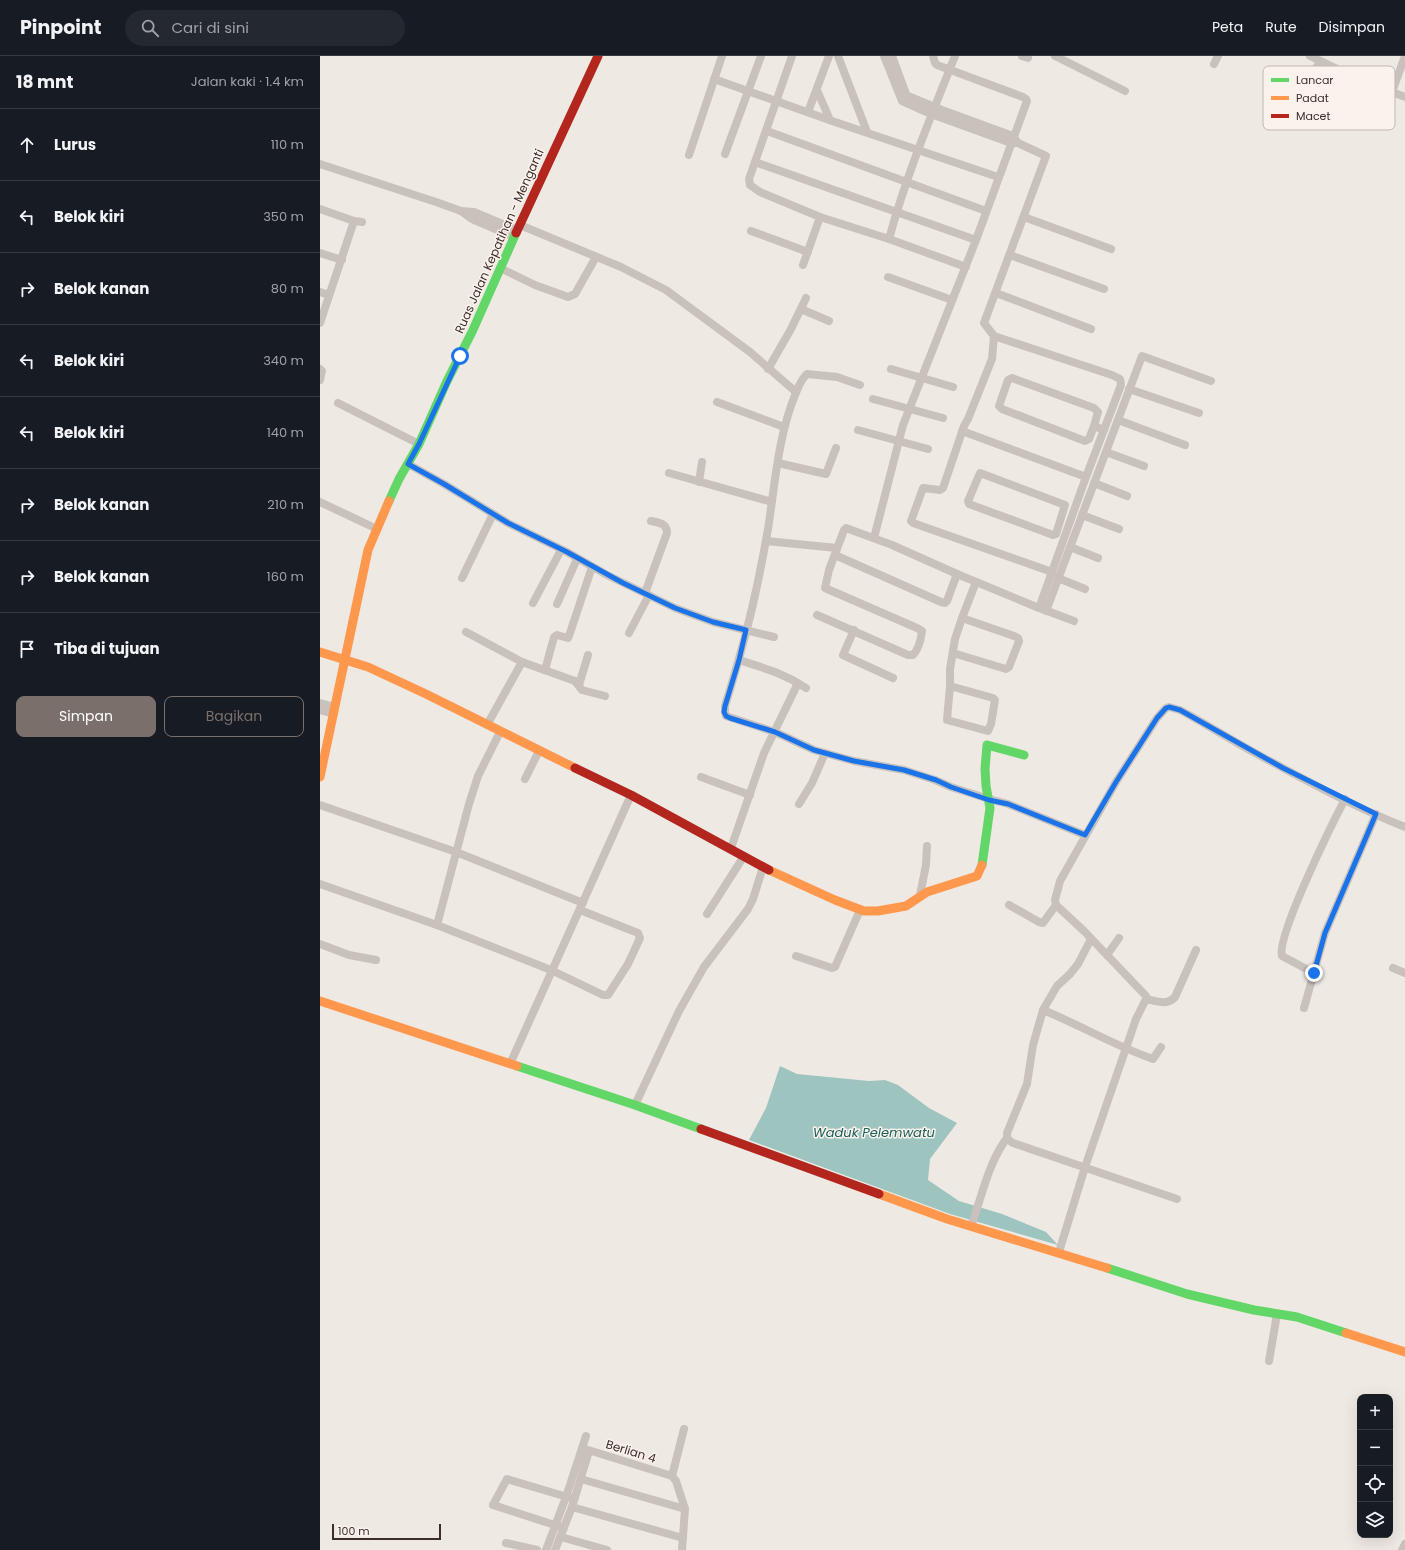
<!DOCTYPE html>
<html lang="id">
<head>
<meta charset="utf-8">
<style>
  :root { --surface:#171b24; --page:#242831; --text:#f1f3f6; --muted:#9ea1a6; --line:#363941; --accent:#7a6f6b }
  body { margin:0; font-family:Poppins,sans-serif; background:var(--page); color:var(--text) }
  .controls { position:absolute; right:12px; bottom:12px; display:grid; overflow:hidden; border-radius:8px; box-shadow:0 4px 16px #0002 }
  .controls button { width:36px; height:36px; display:grid; place-items:center; padding:0; border:0; border-bottom:1px solid var(--line); background:var(--surface); color:var(--text); font:20px sans-serif }
  .scale { position:absolute; left:12px; bottom:10px; width:109px; box-sizing:border-box; padding-left:4px; border:2px solid #3b2d2a; border-top:0; font-size:11px; line-height:14px; white-space:nowrap; color:#3b2d2a; -webkit-text-stroke:3px #fbf2ec; paint-order:stroke }
  .stop { position:absolute; width:12px; height:12px; margin:-9px; border:3px solid #1a73e8; border-radius:50%; background:#fff }
  .stop.end { background:#1a73e8; border-color:#fff; box-shadow:0 1px 4px #0008 }
  .list { margin:0; padding:0; list-style:none }
  h2 { display:flex; justify-content:space-between; align-items:center; height:52px; margin:0; padding:0 16px; font-size:17px }
  h2 small { font-size:13px; font-weight:400; color:var(--muted) }
  .list li { display:grid; grid-template-columns:26px 1fr auto; gap:12px; align-items:center; box-sizing:border-box; height:72px; padding:0 16px; border-top:1px solid var(--line) }
  .list b { display:block; font-size:15px; white-space:nowrap }
  .list em { font-size:13px; font-style:normal; color:var(--muted) }
  .actions { display:flex; gap:8px; padding:12px 16px }
  .actions a { flex:1; padding:9px 0; border:1px solid var(--accent); border-radius:8px; text-align:center; font-size:14px; color:var(--accent) }
  .actions .main { background:var(--accent); color:#fff }
  .icon { flex:none; width:22px; height:22px; fill:none; stroke:currentColor; stroke-width:2; stroke-linecap:round; stroke-linejoin:round }
  .map { position:relative; flex:none; width:1085px; height:1494px; overflow:hidden }
  header { display:flex; align-items:center; gap:24px; box-sizing:border-box; height:56px; padding:0 20px; background:var(--surface); border-bottom:1px solid var(--line) }
  header strong { font-size:19px }
  nav { display:flex; gap:22px; margin-inline-start:auto; font-size:14px }
  .search { width:280px; height:36px; background:var(--page); display:flex; align-items:center; gap:10px; box-sizing:border-box; padding:0 14px; border-radius:22px; color:var(--muted); font-size:15px }
  main { display:flex }
  aside { flex:1; background:var(--surface) }
  .map>svg:first-child { display:block }
  .water { fill:#9ec4bf }
  .lines { fill:none; stroke-linecap:round; stroke-linejoin:round }
  .street { stroke:#c9c1bc; stroke-width:8 }
  .fast { stroke:#63d668; stroke-width:9 }
  .slow { stroke:#ff974d; stroke-width:9 }
  .jam { stroke:#b3261e; stroke-width:9 }
  .route { stroke:#1a73e8; stroke-width:5 }
  .labels { text-anchor:middle; dominant-baseline:central; stroke-width:3; stroke-linejoin:round; paint-order:stroke }
  .street-label { font-size:12px; fill:#3b2d2a; stroke:#fbf2ec }
  .water-label { font-size:13px; font-style:italic; fill:#1c605c; stroke:#fbf2ec }
  .key { fill:#fbf2ec; stroke:#c1b7b2; stroke-width:1 }
  .key-label { font-size:11px; fill:#3b2d2a }
</style>
</head>
<body>
<header>
<strong>Pinpoint</strong>
<div class="search"><svg class="icon" aria-label="search" viewBox="0 0 24 24"><circle cx="10" cy="10" r="6"/><path d="M15 15l6 6"/></svg>Cari di sini</div>
<nav><a>Peta</a><a>Rute</a><a>Disimpan</a></nav>
</header>
<main>
<aside>
<h2>18 mnt<small>Jalan kaki · 1.4 km</small></h2>
<ul class="list">
<li><svg class="icon" aria-label="ahead" viewBox="0 0 24 24"><path d="M12 20V5M6 11l6-6 6 6"/></svg><div><b>Lurus</b></div><em>110 m</em></li>
<li><svg class="icon" aria-label="left" viewBox="0 0 24 24"><path d="M17 20v-9H6M10 6l-5 5 5 5"/></svg><div><b>Belok kiri</b></div><em>350 m</em></li>
<li><svg class="icon" aria-label="right" viewBox="0 0 24 24"><path d="M7 20v-9h11M14 6l5 5-5 5"/></svg><div><b>Belok kanan</b></div><em>80 m</em></li>
<li><svg class="icon" aria-label="left" viewBox="0 0 24 24"><path d="M17 20v-9H6M10 6l-5 5 5 5"/></svg><div><b>Belok kiri</b></div><em>340 m</em></li>
<li><svg class="icon" aria-label="left" viewBox="0 0 24 24"><path d="M17 20v-9H6M10 6l-5 5 5 5"/></svg><div><b>Belok kiri</b></div><em>140 m</em></li>
<li><svg class="icon" aria-label="right" viewBox="0 0 24 24"><path d="M7 20v-9h11M14 6l5 5-5 5"/></svg><div><b>Belok kanan</b></div><em>210 m</em></li>
<li><svg class="icon" aria-label="right" viewBox="0 0 24 24"><path d="M7 20v-9h11M14 6l5 5-5 5"/></svg><div><b>Belok kanan</b></div><em>160 m</em></li>
<li><svg class="icon" aria-label="arrive" viewBox="0 0 24 24"><path d="M6 21V4h12l-3 4 3 4H6"/></svg><div><b>Tiba di tujuan</b></div></li>
</ul>
<div class="actions"><a class="main">Simpan</a><a>Bagikan</a></div>
</aside>
<div class="map">
<svg width="1085" height="1494" viewBox="0 0 1085 1494">
  <rect width="100%" height="100%" fill="#efe9e4"/>
  <path class="water" d="M460 1010 477 1018 549 1025 565 1024 578 1029 609 1052 637 1067 610 1103 608 1124 639 1145 682 1158 726 1176 738 1189 630 1158 429 1084 446 1052Z"/>
  <g class="lines">
    <g class="street">
      <path d="M472 0 429 123 430 129 440 136 500 161 569 183 646 211"/>
      <path d="M518 0 547 76"/>
      <path d="M564 0 582 45 611 58 691 87H698L693 80 622 54 588 40 586 38 572 0"/>
      <path d="M702 0 708 2"/>
      <path d="M735 0 805 35"/>
      <path d="M990 0 1032 20 1085 41"/>
      <path d="M894 8 898 0"/>
      <path d="M394 23 515 66 678 121"/>
      <path d="M497 34 510 64"/>
      <path d="M1072 36 1085 0"/>
      <path d="M977 46 1000 5"/>
      <path d="M488 56 509 0"/>
      <path d="M447 75 666 155"/>
      <path d="M698 87 726 100 664 267 674 280 672 303 648 363 644 370 623 432 620 434 603 432 591 465 593 467 732 516"/>
      <path d="M405 98 441 0"/>
      <path d="M369 99 402 0"/>
      <path d="M435 106 656 184"/>
      <path d="M0 108 116 146 141 155 152 163 194 181"/>
      <path d="M0 153 34 165 42 166"/>
      <path d="M141 155 154 156 197 174"/>
      <path d="M704 161 791 193"/>
      <path d="M200 169 301 211 346 234 430 296 476 336"/>
      <path d="M431 175 488 196"/>
      <path d="M569 183C586 120 611 60 635 0"/>
      <path d="M0 197 22 204"/>
      <path d="M690 199 784 233"/>
      <path d="M483 209 500 161"/>
      <path d="M180 212 215 229 248 241 255 238 276 201"/>
      <path d="M568 221 632 244"/>
      <path d="M0 236 9 239"/>
      <path d="M676 237 771 273"/>
      <path d="M481 253 509 265"/>
      <path d="M0 267 34 165"/>
      <path d="M674 280 792 319 800 323 801 329 766 421"/>
      <path d="M0 313 2 315 0 324"/>
      <path d="M448 313 471 273 486 242"/>
      <path d="M571 313 633 331"/>
      <path d="M540 329 517 321 487 318C481 323 478 332 475 339 458 381 455 428 448 473 444 495 440 517 435 539 427 576 416 614 405 650V656L406 660 455 676 494 694 534 705 584 714 615 724 631 731 669 743 688 748 765 779"/>
      <path d="M809 333 879 357"/>
      <path d="M553 343 623 362"/>
      <path d="M397 346 464 371"/>
      <path d="M18 347 99 388"/>
      <path d="M798 364 865 389"/>
      <path d="M774 370 778 356 774 352 692 322 688 324 679 350 682 353 765 385 769 383 774 370 784 374"/>
      <path d="M538 374 608 393"/>
      <path d="M786 396 824 410"/>
      <path d="M458 407 506 418 516 392"/>
      <path d="M88 408 124 428 188 467 247 496 287 519 355 552 393 566 454 581"/>
      <path d="M349 417 452 446"/>
      <path d="M660 417 745 449 736 478 733 479 649 448 648 445Z"/>
      <path d="M379 426 382 406"/>
      <path d="M774 427 807 440"/>
      <path d="M0 446 57 473"/>
      <path d="M762 459 799 473"/>
      <path d="M554 482 583 369 656 184 707 45 706 43 703 41 617 9 615 7 613 0"/>
      <path d="M446 485 517 492"/>
      <path d="M750 491 778 502"/>
      <path d="M515 499 621 546 625 547 627 545 637 518"/>
      <path d="M142 522 173 458"/>
      <path d="M738 522 765 533"/>
      <path d="M325 537 347 477C347 467 339 467 331 465"/>
      <path d="M213 547 241 494"/>
      <path d="M237 548 257 503"/>
      <path d="M722 553 754 565"/>
      <path d="M726 555 822 300 891 325"/>
      <path d="M497 559 588 599H593C598 594 601 583 602 575L597 572 505 532 509 514 524 474 526 472 572 489 637 518 719 552 766 421 642 375"/>
      <path d="M534 574 523 599 573 622"/>
      <path d="M146 576 202 606 255 625 262 634 285 640"/>
      <path d="M309 577 329 539"/>
      <path d="M633 597 686 613 689 611 699 585 698 582 694 580 642 562 656 526"/>
      <path d="M419 604C444 612 463 617 486 632"/>
      <path d="M225 614 234 581 237 579 248 582 249 580 272 511"/>
      <path d="M259 629 268 599"/>
      <path d="M630 630 673 642 675 644 671 668 668 675 627 664 630 630V613L635 583 642 562"/>
      <path d="M0 647 15 651"/>
      <path d="M0 654 14 658"/>
      <path d="M167 669 202 606"/>
      <path d="M381 721 430 739"/>
      <path d="M205 723 219 695"/>
      <path d="M479 748 492 727 505 697"/>
      <path d="M0 749 136 796 263 847"/>
      <path d="M411 792 444 697 478 627"/>
      <path d="M0 828 117 869 231 914 283 939H288L308 908 320 882 318 877 260 854"/>
      <path d="M600 839 606 809 607 790"/>
      <path d="M689 849 719 866 723 867 736 849"/>
      <path d="M387 858 424 800"/>
      <path d="M117 869 149 748 158 720 180 676"/>
      <path d="M771 883 758 908 750 918 737 930 723 954 713 989 707 1028 687 1077C687 1083 688 1084 693 1087L857 1143"/>
      <path d="M0 888 29 899 56 904"/>
      <path d="M787 899 799 882"/>
      <path d="M476 900 512 912 515 911 540 854"/>
      <path d="M1073 912 1085 917"/>
      <path d="M994 917 962 900C956 881 1013 766 1025 743"/>
      <path d="M826 943C836 945 847 950 855 941L876 894"/>
      <path d="M984 952 1005 877 1056 758"/>
      <path d="M723 954C760 969 795 990 833 1003L841 991"/>
      <path d="M190 1008 311 739"/>
      <path d="M315 1049 359 955 384 911 428 853 433 843 443 811"/>
      <path d="M651 1170C662 1141 668 1107 687 1082"/>
      <path d="M739 1196 765 1111 816 963 826 943V940L764 875 736 849 735 844 740 825 796 726 837 662 846 652 849 651 860 654C886 668 911 684 937 698 985 724 1034 751 1085 771"/>
      <path d="M949 1305 957 1258"/>
      <path d="M265 1393 352 1420"/>
      <path d="M261 1423 365 1453"/>
      <path d="M252 1451 363 1482"/>
      <path d="M244 1472 173 1449 187 1423 254 1443"/>
      <path d="M241 1481 287 1494"/>
      <path d="M186 1487 217 1494"/>
      <path d="M226 1494 246 1441 266 1380"/>
      <path d="M235 1494 252 1451 269 1395"/>
      <path d="M362 1494 365 1453 356 1425 352 1420 364 1373"/>
      <path d="M1082 1494 1085 1488"/>
    </g>
    <g class="fast">
      <path d="M69 445 79 423 99 388 127 325 152 276 196 177"/>
      <path d="M662 809 670 752 666 730 665 713 667 689 704 699"/>
      <path d="M197 1010 315 1049 381 1073"/>
      <path d="M787 1212 867 1238 934 1254 977 1261 1026 1277"/>
    </g>
    <g class="slow">
      <path d="M0 596 48 611 106 638 255 712"/>
      <path d="M0 721 48 494 69 445"/>
      <path d="M449 814 515 844 544 855H558L586 850 607 836 657 820 662 809"/>
      <path d="M0 945 197 1010"/>
      <path d="M559 1138 627 1163 787 1212"/>
      <path d="M1026 1277 1085 1296"/>
    </g>
    <g class="jam">
      <path d="M196 177 278 0"/>
      <path d="M255 712 311 739 449 814"/>
      <path d="M381 1073 559 1138"/>
    </g>
  </g>
  <g class="lines">
    <path class="route" d="M140 300 99 388 88 408 124 428 188 467 247 496 303 527 355 552 393 566 426 574 419 604 405 650 404 656 406 660 410 662 455 676 494 694 534 705 584 714 616 724 631 731 669 744 688 748 765 779 796 726 837 662 846 652 849 651 860 654 963 712 1056 758 1005 877 994 917"/>
  </g>
  <g class="labels">
    <g class="street-label">
      <text transform="translate(179 185) rotate(-66)">Ruas Jalan Kepatihan - Menganti</text>
      <text transform="translate(311 1395) rotate(17)">Berlian 4</text>
    </g>
    <g class="water-label">
      <text x="554" y="1076">Waduk Pelemwatu</text>
    </g>
  </g>
  <rect x="943" y="10" width="132" height="64" rx="6" class="key"/>
  <rect x="951" y="22" width="18" height="4" fill="#63d668"/>
  <rect x="951" y="40" width="18" height="4" fill="#ff974d"/>
  <rect x="951" y="58" width="18" height="4" fill="#b3261e"/>
  <g class="key-label">
    <text x="976" y="28">Lancar</text>
    <text x="976" y="46">Padat</text>
    <text x="976" y="64">Macet</text>
  </g>
</svg>
<div class="controls">
<button>+</button>
<button>−</button>
<button><svg class="icon" aria-label="locate" viewBox="0 0 24 24"><circle cx="12" cy="12" r="6"/><path d="M12 2v4M12 18v4M2 12h4M18 12h4"/></svg></button>
<button><svg class="icon" aria-label="layers" viewBox="0 0 24 24"><path d="M12 4l9 5-9 5-9-5zM3 14l9 5 9-5"/></svg></button>
</div>
<div class="scale">100 m</div>
<div class="stop" style="left:140px;top:300px"></div>
<div class="stop end" style="left:994px;top:917px"></div>
</div>
</main>
</body>
</html>
